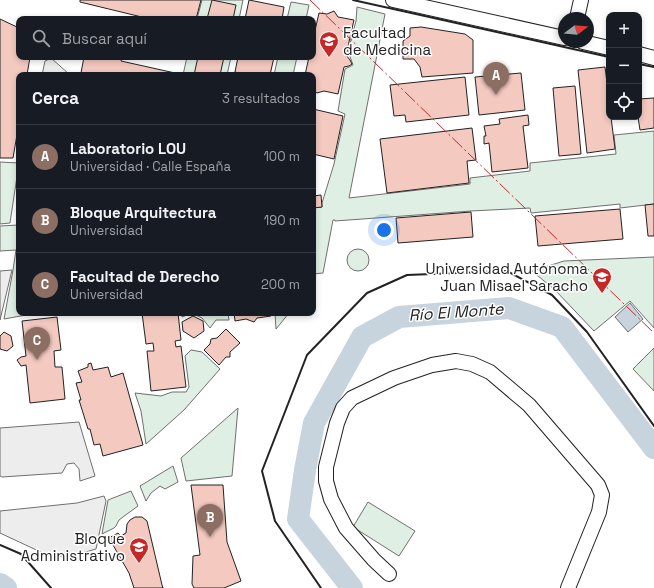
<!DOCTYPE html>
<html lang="es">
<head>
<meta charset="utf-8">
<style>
  :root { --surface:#171b24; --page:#20242c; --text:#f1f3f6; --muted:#9ea1a6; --line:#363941; --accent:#7c3aed }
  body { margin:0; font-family:"Space Grotesk",sans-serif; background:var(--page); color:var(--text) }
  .controls { position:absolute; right:12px; top:12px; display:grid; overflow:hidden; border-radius:8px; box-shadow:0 2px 6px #0003 }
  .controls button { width:36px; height:36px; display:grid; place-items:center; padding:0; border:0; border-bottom:1px solid var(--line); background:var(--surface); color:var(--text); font:20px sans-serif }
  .compass { position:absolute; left:558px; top:12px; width:36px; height:36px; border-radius:50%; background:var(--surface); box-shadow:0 2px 6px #0003; rotate:74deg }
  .you { position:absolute; left:384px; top:230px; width:14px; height:14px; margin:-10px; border:3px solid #fff; border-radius:50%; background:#1a73e8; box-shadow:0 0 0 6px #1a73e833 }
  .badge { display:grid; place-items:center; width:26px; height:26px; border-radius:50%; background:var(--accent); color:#fff; font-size:13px; font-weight:700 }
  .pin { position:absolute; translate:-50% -33px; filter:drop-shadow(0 1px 2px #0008) }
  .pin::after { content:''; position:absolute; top:21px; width:14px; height:12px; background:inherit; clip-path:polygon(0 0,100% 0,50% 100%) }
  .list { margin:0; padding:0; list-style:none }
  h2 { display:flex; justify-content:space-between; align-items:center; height:52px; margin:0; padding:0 16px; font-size:17px }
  h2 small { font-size:13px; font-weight:400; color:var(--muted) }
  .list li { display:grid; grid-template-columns:26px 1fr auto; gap:12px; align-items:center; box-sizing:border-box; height:64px; padding:0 16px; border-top:1px solid var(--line) }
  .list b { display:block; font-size:15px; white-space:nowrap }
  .list p { margin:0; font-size:13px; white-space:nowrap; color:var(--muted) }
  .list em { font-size:13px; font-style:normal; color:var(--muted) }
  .icon { flex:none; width:22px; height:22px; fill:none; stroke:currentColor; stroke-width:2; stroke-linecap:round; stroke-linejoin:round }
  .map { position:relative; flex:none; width:654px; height:588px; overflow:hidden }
  .search { position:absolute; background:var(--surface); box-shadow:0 2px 6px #0003; left:16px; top:16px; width:300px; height:44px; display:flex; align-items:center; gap:10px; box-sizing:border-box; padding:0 14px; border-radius:8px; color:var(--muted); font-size:15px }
  .panel { position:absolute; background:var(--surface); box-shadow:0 2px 6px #0003; left:16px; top:72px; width:300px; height:244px; border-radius:8px }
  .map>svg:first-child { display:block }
  .green { fill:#e0efe3; stroke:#6f6f6f }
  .parking { fill:#ededed; stroke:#6f6f6f }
  .water { fill:#c7d3dd; stroke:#6f6f6f }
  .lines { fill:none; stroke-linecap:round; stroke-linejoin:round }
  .river { stroke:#c7d3dd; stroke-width:22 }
  .building { fill:#f3c9c0; stroke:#222 }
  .minor-casing { stroke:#222; stroke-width:16 }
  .minor { stroke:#fff; stroke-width:14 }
  .wall { stroke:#222; stroke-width:2 }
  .power { stroke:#c62828; stroke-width:1; stroke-dasharray:14 3 2 3; stroke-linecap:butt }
  .labels { text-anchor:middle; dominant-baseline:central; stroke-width:3; stroke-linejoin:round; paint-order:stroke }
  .poi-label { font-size:15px; fill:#222; stroke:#fff; text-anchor:end }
  .water-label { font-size:16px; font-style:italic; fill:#222; stroke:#fff }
</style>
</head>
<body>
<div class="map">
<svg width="654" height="588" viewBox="0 0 654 588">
  <rect width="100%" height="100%" fill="#fff"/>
  <g class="green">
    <path d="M202 0H243L239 19H197Z"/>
    <path d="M291 2 309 5 306 19H287Z"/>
    <path d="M357 7 385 14 349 198 470 184V178L530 171V163L616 154 614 135 654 131V204L620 208V204L531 213 530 208 471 211 335 221V220H333L323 273 313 274V208L322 207V203L334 164 345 114 338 111 345 69 353 65 348 51 356 21Z"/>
    <path d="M187 57H231L227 75H183Z"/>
    <path d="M278 57H297L293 75H274Z"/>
    <path d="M0 162 19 163 10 223 0 224Z"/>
    <path d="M19 225V313H29L26 315 4 319 13 270 16 250 0 251V226Z"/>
    <circle cx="358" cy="260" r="11"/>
    <path d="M654 257V328L630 301 594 331 555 290 532 271 564 261Z"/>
    <path d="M182 313H228L229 320H216L210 328 202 318 192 313 182 317Z"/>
    <path d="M275 313H289L276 329Z"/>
    <path d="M654 348V391L633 369Z"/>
    <path d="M191 350 202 352 220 369 184 410 146 444 141 411 135 393 161 396 172 392H186L189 387 185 356Z"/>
    <path d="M238 408 232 476 186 481 181 458Z"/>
    <path d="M173 466 178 482 165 489 160 486 151 493 146 501 140 486Z"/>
    <path d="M131 491 138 506 127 514 119 520 116 526 114 528 102 534 108 500Z"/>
    <path d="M368 502 415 531 399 556 353 527Z"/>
  </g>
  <g class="parking">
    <path d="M51 58 69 74V75H42L45 61Z"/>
    <path d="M12 270 0 320V271Z"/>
    <path d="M79 422 95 476 80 481 79 469 74 463 67 464 62 473 2 477 0 476V428Z"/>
    <path d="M104 496 106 501 96 549 69 557 47 555 0 533V511L77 503Z"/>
  </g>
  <path class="water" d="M630 303 643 319 628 332 615 317Z"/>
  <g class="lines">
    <g class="river">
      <path d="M0 584 6 588"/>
      <path d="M352 588 298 519 305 470 314 423 362 337 399 317 509 308 562 327 654 448"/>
    </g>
  </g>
  <g class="building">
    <path d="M80 0H201L196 19H150L80 2Z"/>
    <path d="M212 0 236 5 233 19H207Z"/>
    <path d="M249 0 284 7 282 19H245Z"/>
    <path d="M334 11 338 17 354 20 346 55 350 60 352 64 349 66 344 67 338 94 324 91 317 93 313 90V75H305L309 57H313V39L319 13 327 14Z"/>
    <path d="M0 19 19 28V57H30L27 75H19V123L13 158H0Z"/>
    <path d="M421 27 465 34 473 40V73L422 77 420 67 414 59H403V41L410 36V28Z"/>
    <path d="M84 57H122L121 61 175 73V75H91L81 73Z"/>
    <path d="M198 57H224L220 75H194Z"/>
    <path d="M238 57H274L270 75H247L235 72Z"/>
    <path d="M605 67 609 99V117H611L615 149 587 153 578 70Z"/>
    <path d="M521 73 525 110 479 115 475 77Z"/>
    <path d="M465 77 469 115 406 122 405 115 394 116 390 85Z"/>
    <path d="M575 86 581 154 559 156 553 88Z"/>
    <path d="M654 98V128L640 130 638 117 639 99Z"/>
    <path d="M313 109 343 116 334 159 313 154Z"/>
    <path d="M528 115 529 125 523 126 528 168 492 172 489 143 484 144V136H486L484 126 500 124 499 119Z"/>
    <path d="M472 128 476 160 467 161 469 183 387 193 380 139Z"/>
    <path d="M321 195 322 207 313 208V196Z"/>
    <path d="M654 204V236H648L645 205Z"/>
    <path d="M620 209 623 239 538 246 535 216Z"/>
    <path d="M471 212 473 237 398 243 396 218Z"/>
    <path d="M142 313H178L181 340 175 341 176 347 181 346 186 387 151 391 147 351H154L153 343 146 344Z"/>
    <path d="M234 313H270L271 316 257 318 254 322 246 319 235 321Z"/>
    <path d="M193 316 203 321 204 331 194 338 183 331 182 322Z"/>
    <path d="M57 317 61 350 54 351 55 367H62L65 399 30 403 26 365 21 366 17 360 21 357 26 356 22 321Z"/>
    <path d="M226 329 240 343 230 352V357H226L219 365 204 350 210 344 211 339 217 338Z"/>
    <path d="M4 332 11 336 13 346 7 351 0 349V336Z"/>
    <path d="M91 363 93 370 108 367 111 377 123 373 143 445 103 456 100 444 94 445 90 429H88L79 400H81L76 383 82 382 78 371 88 367V364Z"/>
    <path d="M191 485H223L227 542 241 581 224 588H194L192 584 193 556 200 555Z"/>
    <path d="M135 517H142L147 521 162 585 163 588H134L129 573 109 538 118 533 121 536 126 533 127 524 130 520Z"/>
  </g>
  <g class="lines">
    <defs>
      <g id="minor">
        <path d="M393 0 564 38"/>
        <path d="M577 18 581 0"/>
        <path d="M583 42 609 48"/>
        <path d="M639 54 654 58"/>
        <path d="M389 574 374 560 346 528 331 499 326 481V467L337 423 343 408 352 398 394 378 432 365 456 361 472 364 490 372 529 405 598 485 602 495 599 512 568 588"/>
      </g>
    </defs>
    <use href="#minor" class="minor-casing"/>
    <use href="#minor" class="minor"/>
    <g class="wall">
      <path d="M353 0 609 57"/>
      <path d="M639 64 654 67"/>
      <path d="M0 545 21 554 51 588"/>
      <path d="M321 588 275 521 262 471 307 355 367 293 407 275 507 271 552 295 587 332 654 426"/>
    </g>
    <path class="power" d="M310 0 654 333"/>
  </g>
  <defs>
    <symbol id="university-pin" viewBox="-11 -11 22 30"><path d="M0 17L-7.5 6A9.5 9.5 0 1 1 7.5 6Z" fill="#c62828" stroke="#fff"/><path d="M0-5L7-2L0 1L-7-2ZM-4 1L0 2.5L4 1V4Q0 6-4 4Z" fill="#fff"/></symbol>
  </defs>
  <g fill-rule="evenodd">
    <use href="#university-pin" x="318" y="30" width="22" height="30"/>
    <use href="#university-pin" x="591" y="266" width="22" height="30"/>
    <use href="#university-pin" x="128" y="536" width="22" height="30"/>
  </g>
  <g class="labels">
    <g class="poi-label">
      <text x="343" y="32" text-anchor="start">Facultad<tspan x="343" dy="17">de Medicina</tspan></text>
      <text x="588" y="268">Universidad Autónoma<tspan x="588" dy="17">Juan Misael Saracho</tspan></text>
      <text x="125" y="538">Bloque<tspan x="125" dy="17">Administrativo</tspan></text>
    </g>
    <g class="water-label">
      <text transform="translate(456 312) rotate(-4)">Río El Monte</text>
    </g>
  </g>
</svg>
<div class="controls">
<button>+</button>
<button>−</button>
<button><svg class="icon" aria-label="locate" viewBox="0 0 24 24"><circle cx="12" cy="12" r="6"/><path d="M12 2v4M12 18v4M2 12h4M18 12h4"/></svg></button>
</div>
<svg class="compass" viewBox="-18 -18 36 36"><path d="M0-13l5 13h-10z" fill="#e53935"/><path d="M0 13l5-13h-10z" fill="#9ea1a6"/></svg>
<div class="you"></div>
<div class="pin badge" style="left:496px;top:95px;background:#8d6e63">A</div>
<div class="pin badge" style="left:210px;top:537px;background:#8d6e63">B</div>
<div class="pin badge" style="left:37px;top:360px;background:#8d6e63">C</div>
<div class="search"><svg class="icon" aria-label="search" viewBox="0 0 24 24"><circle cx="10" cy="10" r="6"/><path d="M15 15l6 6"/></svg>Buscar aquí</div>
<section class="panel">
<h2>Cerca<small>3 resultados</small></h2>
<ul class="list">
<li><span class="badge" style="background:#8d6e63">A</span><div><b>Laboratorio LOU</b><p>Universidad · Calle España</p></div><em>100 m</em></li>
<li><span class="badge" style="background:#8d6e63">B</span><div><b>Bloque Arquitectura</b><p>Universidad</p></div><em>190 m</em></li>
<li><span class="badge" style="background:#8d6e63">C</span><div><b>Facultad de Derecho</b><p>Universidad</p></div><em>200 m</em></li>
</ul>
</section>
</div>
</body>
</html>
